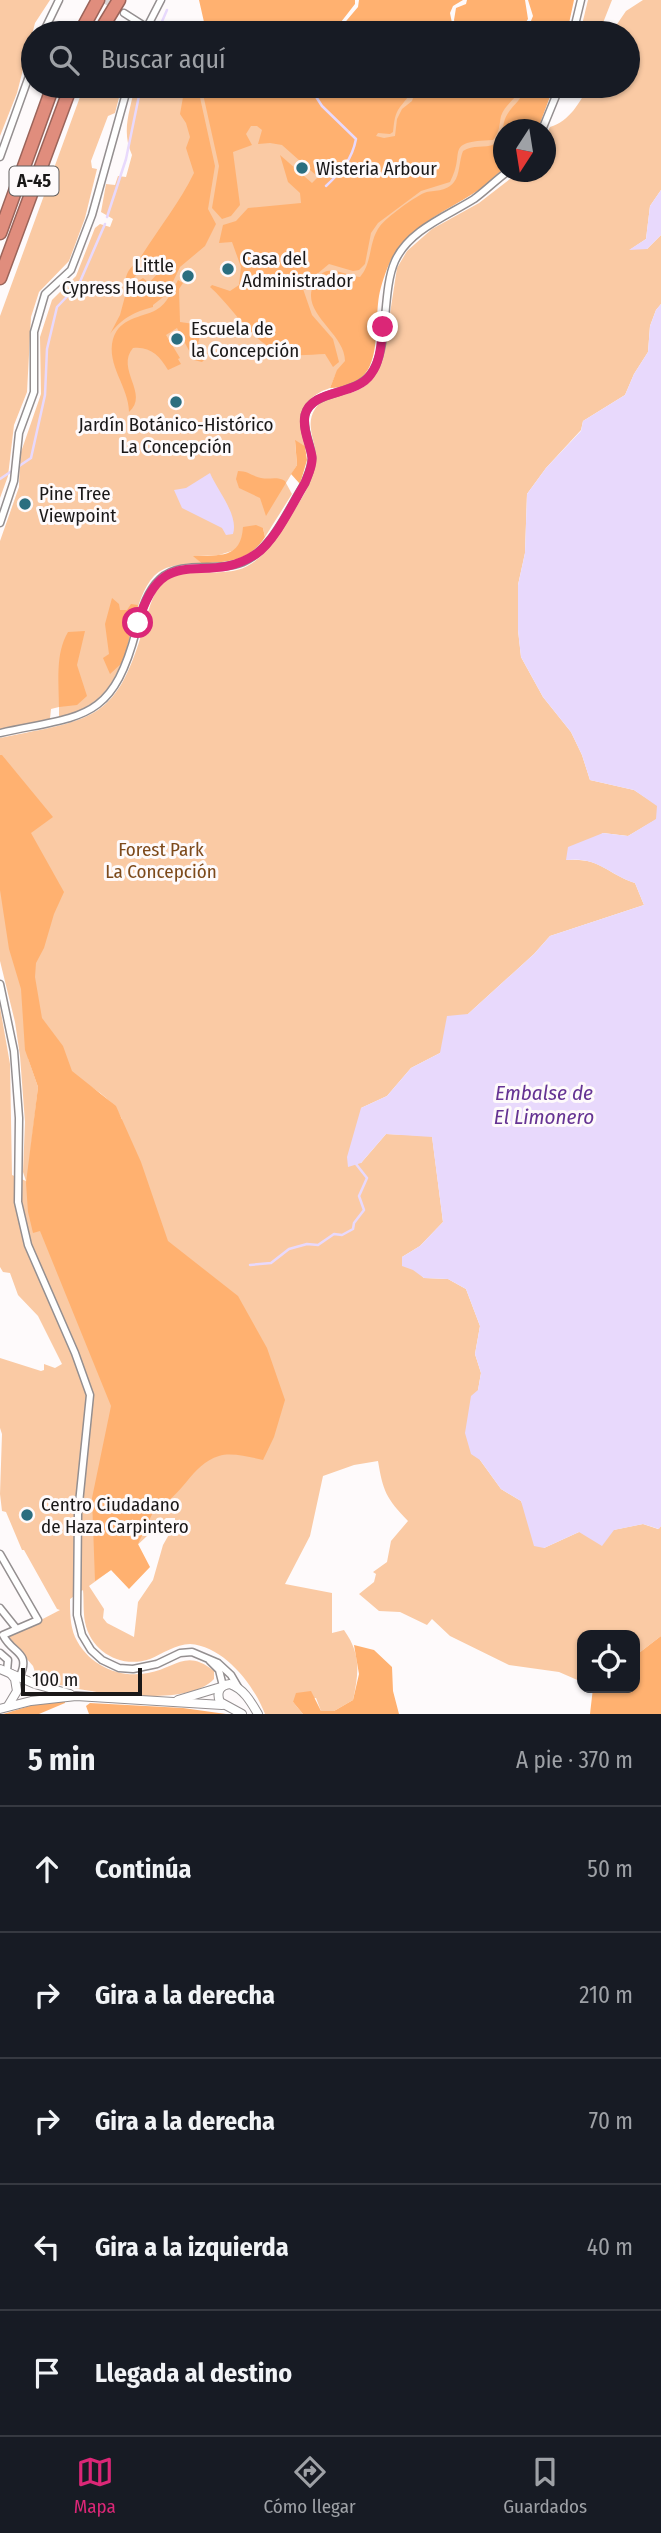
<!DOCTYPE html>
<html lang="es">
<head>
<meta charset="utf-8">
<style>
  :root { --surface:#171b24; --page:#20242c; --text:#f1f3f6; --muted:#9ea1a6; --line:#363941; --accent:#db2777 }
  body { margin:0; font-family:"Fira Sans Condensed",sans-serif; background:var(--page); color:var(--text) }
  .controls { position:absolute; right:21px; bottom:21px; display:grid; overflow:hidden; border-radius:14px; box-shadow:0 2px 5px #0004 }
  .controls button { width:63px; height:63px; display:grid; place-items:center; padding:0; border:0; border-bottom:2px solid var(--line); background:var(--surface); color:var(--text); font:35px sans-serif }
  .compass { position:absolute; left:493px; top:119px; width:63px; height:63px; border-radius:50%; background:var(--surface); box-shadow:0 2px 5px #0004; rotate:192deg }
  .scale { position:absolute; left:21px; bottom:18px; width:121px; box-sizing:border-box; padding-left:7px; border:4px solid #1a1818; border-top:0; font-size:19px; line-height:24px; white-space:nowrap; color:#1a1818; -webkit-text-stroke:5px #fefafb; paint-order:stroke }
  .stop { position:absolute; width:21px; height:21px; margin:-16px; border:5px solid #db2777; border-radius:50%; background:#fff }
  .stop.end { background:#db2777; border-color:#fff; box-shadow:0 2px 7px #0008 }
  .list { margin:0; padding:0; list-style:none }
  h2 { display:flex; justify-content:space-between; align-items:center; height:91px; margin:0; padding:0 28px; font-size:30px }
  h2 small { font-size:23px; font-weight:400; color:var(--muted) }
  .list li { display:grid; grid-template-columns:46px 1fr auto; gap:21px; align-items:center; box-sizing:border-box; height:126px; padding:0 28px; border-top:2px solid var(--line) }
  .list b { display:block; font-size:26px; white-space:nowrap }
  .list em { font-size:23px; font-style:normal; color:var(--muted) }
  .icon { flex:none; width:38px; height:38px; fill:none; stroke:currentColor; stroke-width:2; stroke-linecap:round; stroke-linejoin:round }
  .map { position:relative; flex:none; width:661px; height:1714px; overflow:hidden }
  .search { position:absolute; background:var(--surface); box-shadow:0 2px 5px #0004; left:21px; right:21px; top:21px; height:77px; display:flex; align-items:center; gap:18px; box-sizing:border-box; padding:0 24px; border-radius:38px; color:var(--muted); font-size:26px }
  .sheet { height:721px; background:var(--surface) }
  nav { display:flex; justify-content:space-around; align-items:center; box-sizing:border-box; height:98px; border-top:2px solid var(--line); background:var(--surface); font-size:19px; color:var(--muted) }
  nav a { display:grid; justify-items:center; gap:4px }
  nav .on { color:var(--accent) }
  .map>svg:first-child { display:block }
  .green { fill:#facaa4; fill-rule:evenodd }
  .forest { fill:#ffb170 }
  .water { fill:#e8d9fc }
  .lines { fill:none; stroke-linecap:round; stroke-linejoin:round }
  .stream { stroke:#e8d9fc; stroke-width:2.5 }
  .minor-tunnel { stroke:#dcd8d9; stroke-width:6; stroke-dasharray:6 3; stroke-linecap:butt }
  .minor-casing { stroke:#948f90; stroke-width:9 }
  .tertiary-casing { stroke:#948f90; stroke-width:10 }
  .motorway-casing { stroke:#9b645a; stroke-width:15 }
  .minor { stroke:#fff; stroke-width:6 }
  .tertiary { stroke:#fff; stroke-width:8 }
  .motorway { stroke:#e08d7d; stroke-width:12 }
  .route { stroke:#db2777; stroke-width:9 }
  .poi-dot { fill:#2b6e7f; stroke:#fefafb; stroke-width:2.5 }
  .labels { text-anchor:middle; dominant-baseline:central; stroke-width:6; stroke-linejoin:round; paint-order:stroke }
  .shield { fill:#fefafb; stroke:#5e5c5c; stroke-width:2 }
  .shield-label { font-size:18px; font-weight:bold; fill:#1a1818 }
  .poi-label { font-size:19px; fill:#1a1818; stroke:#fefafb; text-anchor:start }
  .park-label { font-size:19px; fill:#7d4a1b; stroke:#fefafb }
  .water-label { font-size:21px; font-style:italic; fill:#653393; stroke:#fefafb }
</style>
</head>
<body>
<div class="map">
<svg width="661" height="1714" viewBox="0 0 661 1714">
  <rect width="100%" height="100%" fill="#fefafb"/>
  <g class="green">
    <path d="M0 0H50L35 23 17 93 0 136Z"/>
    <path d="M588 0H612L599 33H580Z"/>
    <path d="M643 0H661V190L650 206 646 239 631 249H647L661 235V304L656 310 650 326 648 352 634 374 625 395 583 421 581 430 546 468 527 494 525 553 518 585V630L521 657 543 697 571 732 582 755 590 780 634 790 657 805V819L628 836 603 833 566 860C600 857 606 873 635 883L644 905 550 936 534 954 468 1014 440 1053 411 1068 387 1096 361 1108V1163L386 1134 432 1136 443 1222 420 1246 402 1257 424 1278 448 1279 466 1289 480 1326 475 1354 481 1373 478 1390 480 1460 501 1489 521 1501 544 1548 579 1532 613 1530 643 1524 658 1529 661 1526V1636L635 1656V1635H582V1682L559 1672 509 1665 450 1636 432 1619 427 1625 400 1612 379 1611 359 1594 374 1582 376 1574 373 1572 387 1562 391 1541 408 1521C386 1498 383 1491 378 1461L354 1465 323 1476 310 1536 285 1584 332 1593V1633L344 1630C361 1654 359 1672 353 1700L334 1711H321L316 1698 293 1702 303 1714H265C254 1685 224 1646 190 1644 176 1644 162 1654 150 1659 121 1669 91 1652 85 1622 83 1612 84 1600 83 1590L70 1599C70 1612 70 1625 75 1637 88 1665 119 1679 148 1673 176 1668 186 1648 214 1671V1679C185 1711 67 1691 30 1676L35 1672 33 1666 8 1637 10 1632 37 1622 60 1610 57 1609 24 1550H22L6 1512 2 1511 0 1494 2 1434 0 1428V1358L41 1371 44 1370V1364L55 1368 62 1364 38 1316 18 1295 10 1273 3 1272 0 1267V1007L10 1064 12 1175 26 1181 23 1172 25 1122 20 1056 15 1022 0 961V738C97 718 117 722 146 619 150 606 155 586 168 578 177 573 190 573 200 573 212 572 226 573 237 570 260 564 274 542 286 523 297 506 311 486 315 466 320 447 303 427 315 409 331 385 366 408 383 359L397 268 407 251 432 229 479 203 519 172H546V135L550 127C570 121 579 103 589 86H628V33H611L626 11ZM28 1058C61 1074 107 1085 122 1119L27 1183 38 1087ZM166 1518H175V1524L163 1545 153 1580 138 1602 134 1637 107 1623 103 1618 104 1609 89 1586 111 1570Z"/>
    <path d="M84 86H122L115 113 108 116 91 161 92 168 97 169 85 218 69 261 39 292 31 317 27 392 14 425 8 476 0 498V316Z"/>
    <path d="M135 86H553L504 130 503 158 381 245 365 345 335 376 330 388C300 398 299 417 305 446L295 441 297 465 286 483 292 494 265 537 263 528 248 546 219 555 194 556 201 563C185 564 166 564 154 576 143 588 138 606 134 621 121 668 113 705 59 717V707L51 709 50 719 0 729V541L19 487 20 455 41 394 40 337 52 300 76 276 95 228 100 224 110 227 113 219 101 212 106 184 115 185 118 176 126 177 132 155C121 131 130 111 135 86Z"/>
  </g>
  <g class="forest">
    <path d="M199 0H355V4L334 31 325 33H226L212 26 208 33H203L204 22Z"/>
    <path d="M359 0H463L453 6 450 13 454 33H336L358 7Z"/>
    <path d="M467 0H525L528 19 519 33H457L454 20 456 8 466 4Z"/>
    <path d="M528 0H574L567 33H526L533 16Z"/>
    <path d="M185 86H201L199 93 215 166 208 209 216 224 205 246 180 267 167 294 153 305V307C134 312 122 318 110 334L120 315 127 289 143 278 149 283 158 273 151 266 155 260 152 257 132 280 125 283C127 267 134 267 142 255 159 228 180 202 194 173L186 148 190 137 186 123 180 114Z"/>
    <path d="M206 86H413C410 97 404 101 398 110 394 117 394 125 393 132L390 134 378 133 376 136 384 138 395 136 397 119 402 109 412 101 417 86H520V91C514 100 505 105 501 116 499 126 500 131 493 140 442 142 467 151 450 182L421 191 378 223 371 233 365 264 359 270 353 271 329 264 311 279 307 287 302 286 312 315 333 339 339 362 333 367 325 354C315 354 303 356 292 355 255 350 236 310 210 287L212 285 230 291 239 285 241 267 232 242 219 243 223 225 236 221 248 208 301 203 300 193 288 182 280 155 312 183 318 177 282 145 270 143 258 144 262 130 257 126H251L246 134 252 145 233 152 240 205 231 216 222 219 212 208 219 166 203 94Z"/>
    <path d="M524 86H554L539 126 536 129 504 130 503 169C494 177 485 187 474 193 446 211 406 228 391 260 386 270 381 285 379 296 373 333 386 388 330 388L337 370 345 361C345 332 297 312 315 282 318 277 321 273 327 271 337 269 349 276 360 277 373 262 368 242 380 226 387 217 413 198 424 193 435 189 445 193 454 182 460 175 459 160 463 151 473 144 484 149 495 144 504 140 502 126 505 119 511 104 523 102 524 86Z"/>
    <path d="M178 280 183 283 179 289 180 322 194 324 193 333 201 334 198 343 207 348V357L202 362 194 360 177 328 166 335 180 358 178 359 181 364 168 370C160 356 150 346 133 348 115 369 150 394 129 412 129 387 106 365 113 339 120 317 141 318 156 310 168 303 172 291 178 280Z"/>
    <path d="M295 440 305 446 307 460 300 484 291 474 297 465Z"/>
    <path d="M238 471C248 471 252 476 261 478 270 480 276 476 285 481L286 483 266 516 260 498 239 488 236 479Z"/>
    <path d="M256 525 263 528 265 537C250 561 226 563 201 563L193 556C220 555 241 559 243 527Z"/>
    <path d="M112 598 119 604 120 610H127L131 604 138 605 123 662 110 674 103 658 109 654 105 624Z"/>
    <path d="M85 631 77 665 87 696 77 705 59 707C59 682 55 654 68 632Z"/>
    <path d="M0 755H2L53 817 31 833 64 892 54 914 44 948 36 963 35 977 42 1018 63 1046 72 1071 116 1106 141 1162 168 1241 238 1296 267 1348 285 1400 274 1437 263 1460C250 1457 231 1452 219 1456 191 1464 182 1499 155 1508L138 1544 150 1567 129 1589 111 1570 95 1581 92 1498 111 1406 40 1231 33 1233 28 1212 26 1183 38 1087 25 1050 21 989 9 949 0 890Z"/>
    <path d="M661 1636V1714H590L593 1688H604L608 1691 612 1688H635V1656Z"/>
    <path d="M354 1645 374 1650 392 1667 393 1691 399 1714H303L293 1702 296 1693 311 1691 321 1711H334L353 1700 359 1674Z"/>
    <path d="M65 1700V1703L39 1714H3L43 1702Z"/>
    <path d="M90 1703 183 1708 226 1714H89L86 1706Z"/>
  </g>
  <g class="water">
    <path d="M661 190V235L647 249 629 250 646 239 650 206Z"/>
    <path d="M661 304V1526L659 1529 643 1524 614 1530 602 1546 579 1532 544 1548 534 1546 521 1501 501 1489 480 1460 471 1454 465 1433 471 1396 478 1390 481 1373 475 1354 480 1326 466 1289 448 1279 424 1278 413 1270 402 1266V1257L420 1246 443 1222 432 1137 386 1134 361 1163 348 1167 347 1157 361 1108 387 1096 411 1068 440 1053 447 1016 468 1014 534 954 550 936 644 905 635 883C608 874 597 856 566 860L568 847 603 833 628 836 656 819 657 806 634 790 590 780 582 755 571 732 543 697 521 657 518 630V585L525 553 527 494 546 468 581 431 583 421 625 395 634 374 648 352 650 326 656 310Z"/>
    <path d="M210 473C217 490 239 515 233 534L226 535 222 528 182 508 174 490 186 488Z"/>
  </g>
  <g class="lines">
    <g class="stream">
      <path d="M157 33 167 10"/>
      <path d="M301 86 313 92 322 106 356 139C352 160 341 172 326 186"/>
      <path d="M107 217 126 159 141 86"/>
      <path d="M0 479 31 458 45 395 47 349 57 307 79 284 105 224"/>
      <path d="M250 1265 271 1263 289 1249 307 1244 318 1245 334 1234 342 1235 353 1229 354 1223 364 1210 359 1196 367 1178 356 1164"/>
    </g>
    <path class="minor-tunnel" d="M104 0 124 13"/>
    <defs>
      <g id="minor">
        <path d="M124 13 146 27"/>
        <path d="M43 33 59 0"/>
        <path d="M144 33 161 0"/>
        <path d="M573 33 581 0"/>
        <path d="M542 130 560 86"/>
        <path d="M0 157 33 65"/>
        <path d="M0 523 14 481 19 433 34 392V332L45 294 71 270 92 215 128 86"/>
        <path d="M0 733C81 715 112 723 136 631 141 613 146 592 160 579 182 559 217 573 243 562 273 549 288 509 305 483 308 475 312 466 312 458 311 444 302 429 305 415 311 390 353 396 370 375 390 351 381 292 395 261 409 230 447 216 474 199 485 191 496 180 507 172"/>
        <path d="M0 984 14 1051 19 1118 18 1202 28 1245 75 1353 90 1395 78 1513 77 1615 82 1635 91 1650 102 1660 119 1668 133 1669 157 1664 180 1653 192 1652 218 1663 231 1675 238 1687"/>
        <path d="M0 1554 38 1620 3 1635C12 1654 31 1651 20 1676"/>
        <path d="M0 1608 16 1628"/>
        <path d="M0 1653 8 1660 7 1671"/>
        <path d="M210 1661 219 1670 223 1686"/>
      </g>
      <g id="tertiary">
        <path d="M0 1669 35 1684 70 1694"/>
        <path d="M178 1700 221 1687"/>
        <path d="M8 1706 17 1691 15 1679 11 1674"/>
        <path d="M0 1709 31 1701 76 1696 222 1705"/>
        <path d="M242 1714 220 1702C216 1692 220 1685 230 1684 244 1689 251 1702 258 1714"/>
      </g>
      <g id="motorway">
        <path d="M80 33 98 0"/>
        <path d="M99 33 119 0"/>
        <path d="M0 233 53 86"/>
        <path d="M0 278 71 86"/>
      </g>
    </defs>
    <use href="#minor" class="minor-casing"/>
    <use href="#tertiary" class="tertiary-casing"/>
    <use href="#motorway" class="motorway-casing"/>
    <use href="#minor" class="minor"/>
    <use href="#tertiary" class="tertiary"/>
    <use href="#motorway" class="motorway"/>
  </g>
  <g class="lines">
    <path class="route" d="M138 623C163 537 204 589 256 554 275 541 293 503 305 483 308 475 313 466 312 457 310 444 302 429 305 415 312 388 356 397 371 374 381 361 381 342 383 327"/>
  </g>
  <g class="poi-dot">
    <circle cx="302" cy="168" r="7"/>
    <circle cx="228" cy="269" r="7"/>
    <circle cx="188" cy="276" r="7"/>
    <circle cx="177" cy="339" r="7"/>
    <circle cx="176" cy="402" r="7"/>
    <circle cx="25" cy="504" r="7"/>
    <circle cx="27" cy="1515" r="7"/>
  </g>
  <g class="labels">
    <rect class="shield" x="9.5" y="166.5" width="49" height="29" rx="5"/>
    <g class="shield-label">
      <text x="34" y="181">A-45</text>
    </g>
    <g class="poi-label">
      <text x="316" y="168">Wisteria Arbour</text>
      <text x="242" y="258">Casa del<tspan x="242" dy="22">Administrador</tspan></text>
      <text x="174" y="265" text-anchor="end">Little<tspan x="174" dy="22">Cypress House</tspan></text>
      <text x="191" y="328">Escuela de<tspan x="191" dy="22">la Concepción</tspan></text>
      <text x="176" y="424" text-anchor="middle">Jardín Botánico-Histórico<tspan x="176" dy="22">La Concepción</tspan></text>
      <text x="39" y="493">Pine Tree<tspan x="39" dy="22">Viewpoint</tspan></text>
      <text x="41" y="1504">Centro Ciudadano<tspan x="41" dy="22">de Haza Carpintero</tspan></text>
    </g>
    <g class="park-label">
      <text x="161" y="849">Forest Park<tspan x="161" dy="22">La Concepción</tspan></text>
    </g>
    <g class="water-label">
      <text x="544" y="1093">Embalse de<tspan x="544" dy="24">El Limonero</tspan></text>
    </g>
  </g>
</svg>
<div class="controls">
<button><svg class="icon" aria-label="locate" viewBox="0 0 24 24"><circle cx="12" cy="12" r="6"/><path d="M12 2v4M12 18v4M2 12h4M18 12h4"/></svg></button>
</div>
<svg class="compass" viewBox="-18 -18 36 36"><path d="M0-13l5 13h-10z" fill="#e53935"/><path d="M0 13l5-13h-10z" fill="#9ea1a6"/></svg>
<div class="scale">100 m</div>
<div class="stop" style="left:138px;top:623px"></div>
<div class="stop end" style="left:383px;top:327px"></div>
<div class="search"><svg class="icon" aria-label="search" viewBox="0 0 24 24"><circle cx="10" cy="10" r="6"/><path d="M15 15l6 6"/></svg>Buscar aquí</div>
</div>
<section class="sheet">
<h2>5 min<small>A pie · 370 m</small></h2>
<ul class="list">
<li><svg class="icon" aria-label="ahead" viewBox="0 0 24 24"><path d="M12 20V5M6 11l6-6 6 6"/></svg><div><b>Continúa</b></div><em>50 m</em></li>
<li><svg class="icon" aria-label="right" viewBox="0 0 24 24"><path d="M7 20v-9h11M14 6l5 5-5 5"/></svg><div><b>Gira a la derecha</b></div><em>210 m</em></li>
<li><svg class="icon" aria-label="right" viewBox="0 0 24 24"><path d="M7 20v-9h11M14 6l5 5-5 5"/></svg><div><b>Gira a la derecha</b></div><em>70 m</em></li>
<li><svg class="icon" aria-label="left" viewBox="0 0 24 24"><path d="M17 20v-9H6M10 6l-5 5 5 5"/></svg><div><b>Gira a la izquierda</b></div><em>40 m</em></li>
<li><svg class="icon" aria-label="arrive" viewBox="0 0 24 24"><path d="M6 21V4h12l-3 4 3 4H6"/></svg><div><b>Llegada al destino</b></div></li>
</ul>
</section>
<nav>
<a class="on"><svg class="icon" aria-label="map" viewBox="0 0 24 24"><path d="M3 6l6-2 6 2 6-2v14l-6 2-6-2-6 2zM9 4v14M15 6v14"/></svg>Mapa</a>
<a><svg class="icon" aria-label="directions" viewBox="0 0 24 24"><path d="M12 3l9 9-9 9-9-9zM9 14v-3h6M13 9l2 2-2 2"/></svg>Cómo llegar</a>
<a><svg class="icon" aria-label="saved" viewBox="0 0 24 24"><path d="M7 4h10v16l-5-4-5 4z"/></svg>Guardados</a>
</nav>
</body>
</html>
